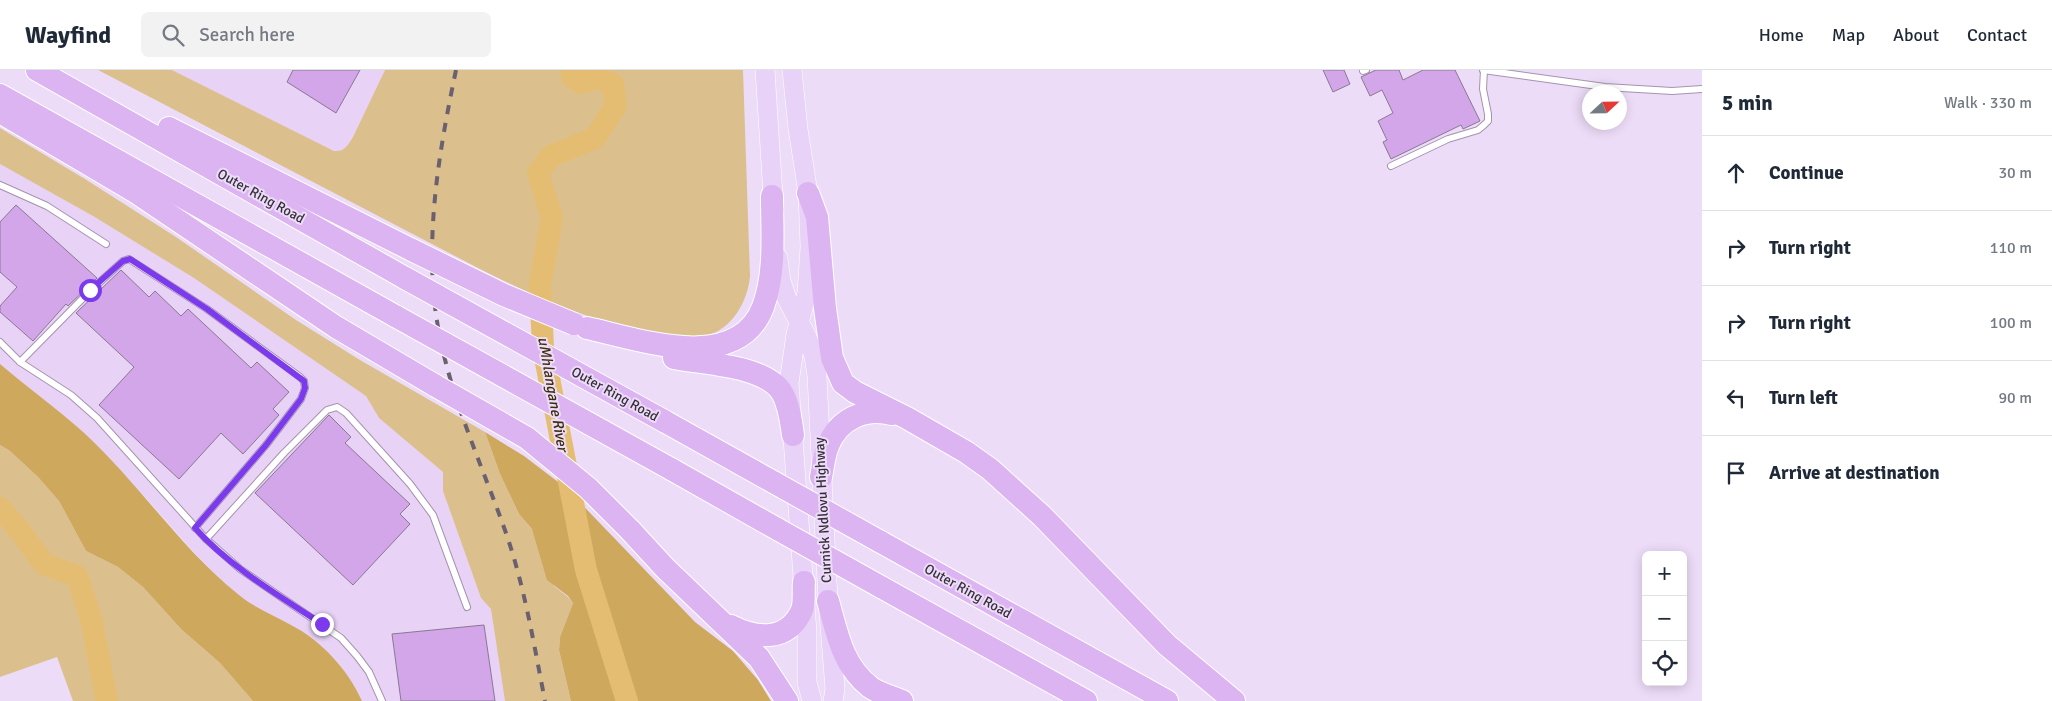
<!DOCTYPE html>
<html lang="en">
<head>
<meta charset="utf-8">
<style>
  :root { --surface:#fff; --page:#f2f2f3; --text:#1f2937; --muted:#747a83; --line:#e0e1e3 }
  body { margin:0; font-family:Signika,sans-serif; background:var(--page); color:var(--text) }
  .controls { position:absolute; right:15px; bottom:15px; display:grid; overflow:hidden; border-radius:8px; box-shadow:0 2px 12px #0003 }
  .controls button { width:45px; height:45px; display:grid; place-items:center; padding:0; border:0; border-bottom:1px solid var(--line); background:var(--surface); color:var(--text); font:25px sans-serif }
  .compass { position:absolute; left:1582px; top:15px; width:45px; height:45px; border-radius:50%; background:var(--surface); box-shadow:0 2px 12px #0003; rotate:68deg }
  .stop { position:absolute; width:15px; height:15px; margin:-11px; border:4px solid #7c3aed; border-radius:50%; background:#fff }
  .stop.end { background:#7c3aed; border-color:#fff; box-shadow:0 1px 5px #0008 }
  .list { margin:0; padding:0; list-style:none }
  h2 { display:flex; justify-content:space-between; align-items:center; height:65px; margin:0; padding:0 20px; font-size:21px }
  h2 small { font-size:16px; font-weight:400; color:var(--muted) }
  .list li { display:grid; grid-template-columns:32px 1fr auto; gap:15px; align-items:center; box-sizing:border-box; height:75px; padding:0 20px; border-top:1px solid var(--line) }
  .list b { display:block; font-size:19px; white-space:nowrap }
  .list em { font-size:16px; font-style:normal; color:var(--muted) }
  .icon { flex:none; width:28px; height:28px; fill:none; stroke:currentColor; stroke-width:2; stroke-linecap:round; stroke-linejoin:round }
  .map { position:relative; flex:none; width:1702px; height:631px; overflow:hidden }
  header { display:flex; align-items:center; gap:30px; box-sizing:border-box; height:70px; padding:0 25px; background:var(--surface); border-bottom:1px solid var(--line) }
  header strong { font-size:24px }
  nav { display:flex; gap:28px; margin-inline-start:auto; font-size:18px }
  .search { width:350px; height:45px; background:var(--page); display:flex; align-items:center; gap:12px; box-sizing:border-box; padding:0 18px; border-radius:8px; color:var(--muted); font-size:19px }
  main { display:flex }
  aside { flex:1; background:var(--surface) }
  .map>svg:first-child { display:block }
  .built { fill:#e8d2f5 }
  .green { fill:#dbc08d }
  .forest { fill:#cea85d }
  .lines { fill:none; stroke-linecap:round; stroke-linejoin:round }
  .river { stroke:#e4bd72; stroke-width:22 }
  .building { fill:#d2a6e9; stroke:#897992 }
  .lane-casing { stroke:#a594ae; stroke-width:8 }
  .primary-casing { stroke:#fff; stroke-width:20 }
  .highway-casing { stroke:#fff; stroke-width:24 }
  .lane { stroke:#fff; stroke-width:6 }
  .primary { stroke:#e9d2f7; stroke-width:19 }
  .highway { stroke:#dbb4f1; stroke-width:22 }
  .rail { stroke:#6a6070; stroke-width:4; stroke-dasharray:9 9; stroke-linecap:butt }
  .highway-bridge-casing { stroke:#fff; stroke-width:24; stroke-linecap:butt }
  .highway-bridge { stroke:#dbb4f1; stroke-width:22 }
  .route { stroke:#7c3aed; stroke-width:6 }
  .labels { text-anchor:middle; dominant-baseline:central; stroke-width:4; stroke-linejoin:round; paint-order:stroke }
  .street-label { font-size:14px; fill:#362f3a; stroke:#eddcf8 }
  .water-label { font-size:15px; font-style:italic; fill:#3c2c0a; stroke:#eddcf8 }
</style>
</head>
<body>
<header>
<strong>Wayfind</strong>
<div class="search"><svg class="icon" aria-label="search" viewBox="0 0 24 24"><circle cx="10" cy="10" r="6"/><path d="M15 15l6 6"/></svg>Search here</div>
<nav><a>Home</a><a>Map</a><a>About</a><a>Contact</a></nav>
</header>
<main>
<div class="map">
<svg width="1702" height="631" viewBox="0 0 1702 631">
  <rect width="100%" height="100%" fill="#eddcf8"/>
  <g class="built">
    <path d="M172 0H385L353 67 347 77 340 81H334Z"/>
    <path d="M0 94 93 146 194 208 366 326 379 348 443 402V421L481 528 491 539 505 631H362L342 598 319 574 292 555 264 543 239 526 202 491 149 431 82 361 0 294Z"/>
  </g>
  <g class="green">
    <path d="M98 0H172L334 81C345 82 348 75 353 67L385 0H743L750 206C748 231 732 260 705 266 693 269 680 266 667 264 599 256 538 228 478 198Z"/>
    <path d="M0 58 85 109 176 167 296 250 360 290 485 362 500 404 519 444 532 459 554 516 568 527 573 533 560 567 559 580 571 631H505L491 539 481 528 443 421V402L379 348 366 326 194 208 93 146 0 94Z"/>
    <path d="M0 375 10 381 38 407 59 431 86 481 118 497 143 517 181 559 220 593 253 631H73L57 587 0 607Z"/>
  </g>
  <g class="forest">
    <path d="M0 294C27 317 56 338 82 361 138 412 180 478 239 525 255 538 273 545 291 555 322 571 348 600 362 631H253L220 593 181 559 143 517 118 497 86 481 59 431 38 407 10 381 0 375Z"/>
    <path d="M485 362 524 386 566 418 695 552 733 581 758 610 771 631H571L559 580 560 567 573 533 568 526 547 510 532 459 519 444 500 404Z"/>
  </g>
  <g class="lines">
    <g class="river">
      <path d="M572 0V7L581 13 599 8 613 14 616 35 595 68 551 86 538 103 552 147 540 214 543 277 586 500 627 631"/>
      <path d="M0 438 20 461 44 494 77 506 91 548 107 631"/>
    </g>
  </g>
  <g class="building">
    <path d="M293 0H360L336 43 287 12Z"/>
    <path d="M1323 0H1344L1350 14 1333 22Z"/>
    <path d="M1376 0H1399L1403 10 1423 0H1455L1480 51 1463 59 1461 55 1391 89 1383 72 1387 70 1378 51 1393 43 1382 20 1370 26 1361 7Z"/>
    <path d="M16 135 97 208 68 236 66 234 33 271 0 242V236L17 217 0 202V152Z"/>
    <path d="M121 200 149 227 155 221 181 246 188 239 251 298 257 292 289 322 273 339 279 345 243 384 221 363 179 409 99 335 134 297 76 243Z"/>
    <path d="M329 345 351 367 345 373 410 434 400 444 410 454 353 515 255 423Z"/>
    <path d="M484 555 495 631H401L392 564Z"/>
  </g>
  <g class="lines">
    <defs>
      <g id="lane">
        <path d="M1483 0 1605 17 1672 21 1702 19"/>
        <path d="M1363 1 1366 0"/>
        <path d="M1391 96 1448 69 1478 60 1484 55 1488 51V44L1483 19 1484 0"/>
        <path d="M0 115 47 136 106 174"/>
        <path d="M0 272 20 292 71 325 97 348 206 469 240 499 341 568 357 586 369 602 382 631"/>
        <path d="M20 292 91 220 123 191 129 189 207 239 300 307 304 311 305 318 301 329 266 375 195 458"/>
        <path d="M206 469 284 383 327 340 337 337 346 343 410 414 433 445 467 537"/>
      </g>
      <g id="primary">
        <path d="M765 0 774 141"/>
        <path d="M792 0 798 59 808 123 810 177 807 223 796 264 789 313 807 562V612L812 631"/>
        <path d="M778 188 781 211 787 229 807 267 814 286 817 306 828 531 835 619 833 631"/>
      </g>
      <g id="highway">
        <path d="M37 0 405 208"/>
        <path d="M0 25 397 247"/>
        <path d="M0 42 134 121 336 257 436 316"/>
        <path d="M169 58 412 180"/>
        <path d="M808 123 817 147 825 238 832 288 843 313 855 322 907 348 966 382 990 399 1042 446 1167 575 1234 631"/>
        <path d="M587 258C638 269 737 305 763 237 776 202 772 162 772 126"/>
        <path d="M674 288C703 294 763 295 781 321 789 333 791 351 793 365"/>
        <path d="M664 351 775 413"/>
        <path d="M671 399 779 460"/>
        <path d="M821 407C823 397 824 385 828 376 838 349 865 337 892 344"/>
        <path d="M630 460 665 498 759 588 787 631"/>
        <path d="M879 471 1167 631"/>
        <path d="M881 517 1086 631"/>
        <path d="M828 531C837 563 842 595 870 617 878 623 892 627 902 631"/>
        <path d="M731 556C757 569 788 572 802 540 805 532 803 520 804 512"/>
      </g>
    </defs>
    <use href="#lane" class="lane-casing"/>
    <use href="#primary" class="primary-casing"/>
    <use href="#highway" class="highway-casing"/>
    <use href="#lane" class="lane"/>
    <use href="#primary" class="primary"/>
    <use href="#highway" class="highway"/>
    <path class="rail" d="M456 0C439 81 424 168 437 251 449 326 482 394 507 466 525 519 534 575 545 631"/>
    <defs>
      <g id="highway-bridge">
        <path d="M412 180 504 225 574 254"/>
        <path d="M405 208 664 351"/>
        <path d="M397 247 671 399"/>
        <path d="M436 316 527 368 588 418 630 460"/>
        <path d="M775 413 879 471"/>
        <path d="M779 460 881 517"/>
      </g>
    </defs>
    <use href="#highway-bridge" class="highway-bridge-casing"/>
    <use href="#highway-bridge" class="highway-bridge"/>
  </g>
  <g class="lines">
    <path class="route" d="M90 220 123 191 130 189 207 239 304 311 305 318 301 329 266 375 195 458C230 497 278 525 322 554"/>
  </g>
  <g class="labels">
    <g class="street-label">
      <text transform="translate(261 126) rotate(29)">Outer Ring Road</text>
      <text transform="translate(615 324) rotate(29)">Outer Ring Road</text>
      <text transform="translate(823 440) rotate(-93)">Curnick Ndlovu Highway</text>
      <text transform="translate(968 521) rotate(29)">Outer Ring Road</text>
    </g>
    <g class="water-label">
      <text transform="translate(553 324) rotate(80)">uMhlangane River</text>
    </g>
  </g>
</svg>
<div class="controls">
<button>+</button>
<button>−</button>
<button><svg class="icon" aria-label="locate" viewBox="0 0 24 24"><circle cx="12" cy="12" r="6"/><path d="M12 2v4M12 18v4M2 12h4M18 12h4"/></svg></button>
</div>
<svg class="compass" viewBox="-18 -18 36 36"><path d="M0-13l5 13h-10z" fill="#e53935"/><path d="M0 13l5-13h-10z" fill="#747a83"/></svg>
<div class="stop" style="left:90px;top:220px"></div>
<div class="stop end" style="left:322px;top:554px"></div>
</div>
<aside>
<h2>5 min<small>Walk · 330 m</small></h2>
<ul class="list">
<li><svg class="icon" aria-label="ahead" viewBox="0 0 24 24"><path d="M12 20V5M6 11l6-6 6 6"/></svg><div><b>Continue</b></div><em>30 m</em></li>
<li><svg class="icon" aria-label="right" viewBox="0 0 24 24"><path d="M7 20v-9h11M14 6l5 5-5 5"/></svg><div><b>Turn right</b></div><em>110 m</em></li>
<li><svg class="icon" aria-label="right" viewBox="0 0 24 24"><path d="M7 20v-9h11M14 6l5 5-5 5"/></svg><div><b>Turn right</b></div><em>100 m</em></li>
<li><svg class="icon" aria-label="left" viewBox="0 0 24 24"><path d="M17 20v-9H6M10 6l-5 5 5 5"/></svg><div><b>Turn left</b></div><em>90 m</em></li>
<li><svg class="icon" aria-label="arrive" viewBox="0 0 24 24"><path d="M6 21V4h12l-3 4 3 4H6"/></svg><div><b>Arrive at destination</b></div></li>
</ul>
</aside>
</main>
</body>
</html>
